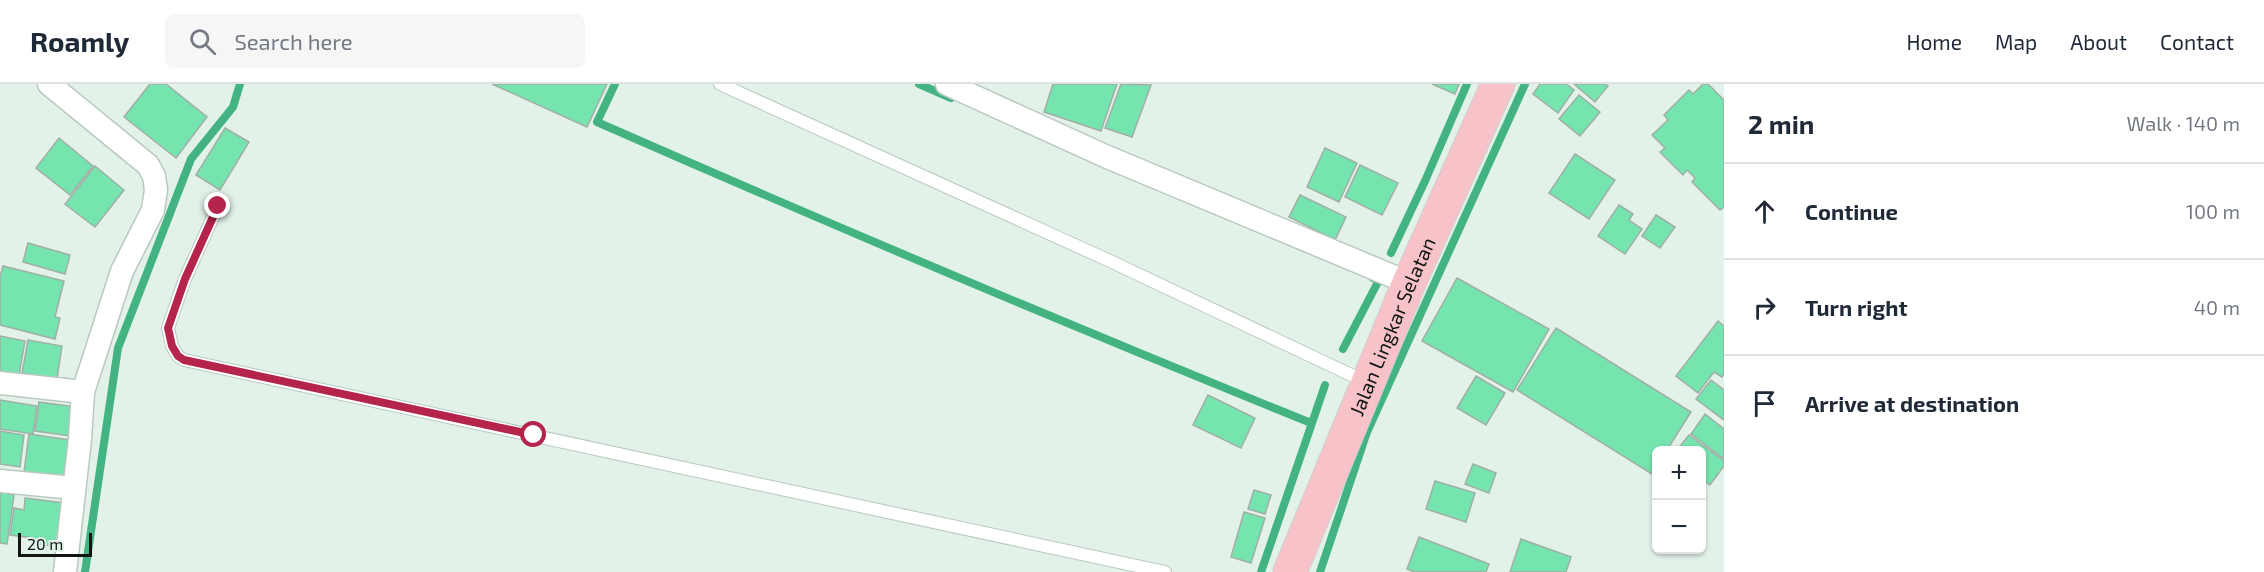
<!DOCTYPE html>
<html lang="en">
<head>
<meta charset="utf-8">
<style>
  :root { --surface:#fff; --page:#f6f6f7; --text:#1f2937; --muted:#747a83; --line:#e0e1e3 }
  body { margin:0; font-family:"Exo 2",sans-serif; background:var(--page); color:var(--text) }
  .controls { position:absolute; right:18px; bottom:18px; display:grid; overflow:hidden; border-radius:9px; box-shadow:0 2px 4px #0004 }
  .controls button { width:54px; height:54px; display:grid; place-items:center; padding:0; border:0; border-bottom:2px solid var(--line); background:var(--surface); color:var(--text); font:30px sans-serif }
  .scale { position:absolute; left:18px; bottom:15px; width:74px; box-sizing:border-box; padding-left:6px; border:3px solid #111613; border-top:0; font-size:16px; line-height:21px; white-space:nowrap; color:#111613; -webkit-text-stroke:4px #e2f2e9; paint-order:stroke }
  .stop { position:absolute; width:18px; height:18px; margin:-14px; border:4px solid #b5244b; border-radius:50%; background:#fff }
  .stop.end { background:#b5244b; border-color:#fff; box-shadow:0 2px 6px #0008 }
  .list { margin:0; padding:0; list-style:none }
  h2 { display:flex; justify-content:space-between; align-items:center; height:78px; margin:0; padding:0 24px; font-size:26px }
  h2 small { font-size:20px; font-weight:400; color:var(--muted) }
  .list li { display:grid; grid-template-columns:39px 1fr auto; gap:18px; align-items:center; box-sizing:border-box; height:96px; padding:0 24px; border-top:2px solid var(--line) }
  .list b { display:block; font-size:22px; white-space:nowrap }
  .list em { font-size:20px; font-style:normal; color:var(--muted) }
  .icon { flex:none; width:33px; height:33px; fill:none; stroke:currentColor; stroke-width:2; stroke-linecap:round; stroke-linejoin:round }
  .map { position:relative; flex:none; width:1724px; height:488px; overflow:hidden }
  header { display:flex; align-items:center; gap:36px; box-sizing:border-box; height:84px; padding:0 30px; background:var(--surface); border-bottom:2px solid var(--line) }
  header strong { font-size:28px }
  nav { display:flex; gap:33px; margin-inline-start:auto; font-size:21px }
  .search { width:420px; height:54px; background:var(--page); display:flex; align-items:center; gap:15px; box-sizing:border-box; padding:0 21px; border-radius:9px; color:var(--muted); font-size:22px }
  main { display:flex }
  aside { flex:1; background:var(--surface) }
  .map>svg:first-child { display:block }
  .lines { fill:none; stroke-linecap:round; stroke-linejoin:round }
  .stream { stroke:#43b381; stroke-width:8 }
  .building { fill:#76e4ae; stroke:#a0afa6; stroke-width:1.5 }
  .service-casing { stroke:#bac9c0; stroke-width:14 }
  .minor-casing { stroke:#bac9c0; stroke-width:25 }
  .trunk-casing { stroke:#cfd0d0; stroke-width:35 }
  .service { stroke:#fff; stroke-width:12 }
  .minor { stroke:#fff; stroke-width:22 }
  .trunk { stroke:#f7c2c8; stroke-width:33 }
  .route { stroke:#b5244b; stroke-width:8 }
  .labels { text-anchor:middle; dominant-baseline:central; stroke-width:5; stroke-linejoin:round; paint-order:stroke }
  .street-label { font-size:20px; fill:#111613; stroke:#e2f2e9 }
</style>
</head>
<body>
<header>
<strong>Roamly</strong>
<div class="search"><svg class="icon" aria-label="search" viewBox="0 0 24 24"><circle cx="10" cy="10" r="6"/><path d="M15 15l6 6"/></svg>Search here</div>
<nav><a>Home</a><a>Map</a><a>About</a><a>Contact</a></nav>
</header>
<main>
<div class="map">
<svg width="1724" height="488" viewBox="0 0 1724 488">
  <rect width="100%" height="100%" fill="#e2f2e9"/>
  <g class="lines">
    <g class="stream">
      <path d="M615 0 597 38C834 142 1071 242 1311 339"/>
      <path d="M919 0 951 14"/>
      <path d="M1391 169 1425 97 1467 0"/>
      <path d="M1343 265 1379 196 1373 194"/>
      <path d="M85 488 118 264 191 75 233 23 240 0"/>
      <path d="M1261 488 1325 301"/>
      <path d="M1320 488 1367 348 1525 0"/>
    </g>
  </g>
  <g class="building">
    <path d="M150 0H166L207 33 176 74 124 33Z"/>
    <path d="M492 0H607L587 43Z"/>
    <path d="M1053 0H1117L1101 47 1044 28Z"/>
    <path d="M1121 0 1151 1 1132 53 1105 44Z"/>
    <path d="M1432 0H1459L1455 10Z"/>
    <path d="M1540 0H1566L1574 6 1558 29 1533 10Z"/>
    <path d="M1574 0H1605L1608 2 1595 18Z"/>
    <path d="M1703 0H1708L1724 16V123L1720 126 1692 98 1695 94 1687 86 1683 91 1660 68 1665 64 1652 51 1668 36 1664 31 1689 6 1693 10Z"/>
    <path d="M1579 11 1600 28 1580 52 1559 35Z"/>
    <path d="M225 44 249 58 220 106 196 91Z"/>
    <path d="M59 54 93 82 70 111 36 84Z"/>
    <path d="M1325 64 1357 79 1339 118 1307 103Z"/>
    <path d="M1575 70 1615 96 1589 135 1549 109Z"/>
    <path d="M1360 81 1398 99 1382 131 1345 113Z"/>
    <path d="M95 82 124 106 95 143 65 120Z"/>
    <path d="M1300 111 1346 133 1335 156 1289 133Z"/>
    <path d="M1619 121 1633 130 1629 136 1642 145 1625 170 1598 152Z"/>
    <path d="M1656 131 1675 143 1660 164 1642 152Z"/>
    <path d="M28 159 70 171 65 190 23 178Z"/>
    <path d="M3 182 64 197 55 233 60 234 55 255 0 241V193Z"/>
    <path d="M1457 194 1549 245 1513 308 1422 257Z"/>
    <path d="M1718 237 1724 242V290L1722 293 1714 288 1698 309 1676 292Z"/>
    <path d="M1556 244 1691 328 1667 366H1656V383L1652 390 1517 306Z"/>
    <path d="M0 252 25 257 19 291 0 287Z"/>
    <path d="M28 256 62 262 57 295 22 289Z"/>
    <path d="M1476 292 1505 309 1486 341 1457 324Z"/>
    <path d="M1711 296 1724 306V336L1696 315Z"/>
    <path d="M1208 311 1255 334 1241 364 1193 341Z"/>
    <path d="M0 316 37 322 33 350 0 345Z"/>
    <path d="M39 318 75 323 70 352 35 347Z"/>
    <path d="M1705 330 1724 345V375L1691 350Z"/>
    <path d="M0 347 24 351 20 383 0 380Z"/>
    <path d="M29 350 70 356 65 394 24 388Z"/>
    <path d="M1689 351 1724 377V382L1710 401 1702 395V366H1677Z"/>
    <path d="M1473 380 1496 389 1489 409 1465 400Z"/>
    <path d="M1435 397 1475 409 1466 438 1426 425Z"/>
    <path d="M1254 406 1271 411 1265 430 1248 425Z"/>
    <path d="M0 408 14 411 7 460 0 459Z"/>
    <path d="M25 414 64 419 58 463 32 459 33 454 10 451 14 424 24 426Z"/>
    <path d="M1244 428 1265 434 1251 479 1231 473Z"/>
    <path d="M1419 453 1489 480 1486 488H1415L1407 485Z"/>
    <path d="M1521 455 1571 473 1566 488H1510Z"/>
  </g>
  <g class="lines">
    <defs>
      <g id="service">
        <path d="M720 0 1110 177 1366 298"/>
        <path d="M218 122 185 195 168 244 172 262 178 272 184 276 1165 488"/>
      </g>
      <g id="minor">
        <path d="M49 0 148 81 154 92 156 106 153 126 122 187 83 308 80 355 65 488"/>
        <path d="M947 0 1105 72 1409 199"/>
        <path d="M0 299 83 308"/>
        <path d="M0 397 74 404"/>
      </g>
      <g id="trunk">
        <path id="s1" d="M1290 488 1409 199 1498 0"/>
      </g>
    </defs>
    <use href="#service" class="service-casing"/>
    <use href="#minor" class="minor-casing"/>
    <use href="#trunk" class="trunk-casing"/>
    <use href="#service" class="service"/>
    <use href="#minor" class="minor"/>
    <use href="#trunk" class="trunk"/>
  </g>
  <g class="lines">
    <path class="route" d="M218 122 185 195 168 244 172 262 178 272 184 276 534 351"/>
  </g>
  <g class="labels">
    <g class="street-label">
      <text stroke="none"><textPath href="#s1" startOffset="266">Jalan Lingkar Selatan</textPath></text>
    </g>
  </g>
</svg>
<div class="controls">
<button>+</button>
<button>−</button>
</div>
<div class="scale">20 m</div>
<div class="stop" style="left:534px;top:351px"></div>
<div class="stop end" style="left:218px;top:122px"></div>
</div>
<aside>
<h2>2 min<small>Walk · 140 m</small></h2>
<ul class="list">
<li><svg class="icon" aria-label="ahead" viewBox="0 0 24 24"><path d="M12 20V5M6 11l6-6 6 6"/></svg><div><b>Continue</b></div><em>100 m</em></li>
<li><svg class="icon" aria-label="right" viewBox="0 0 24 24"><path d="M7 20v-9h11M14 6l5 5-5 5"/></svg><div><b>Turn right</b></div><em>40 m</em></li>
<li><svg class="icon" aria-label="arrive" viewBox="0 0 24 24"><path d="M6 21V4h12l-3 4 3 4H6"/></svg><div><b>Arrive at destination</b></div></li>
</ul>
</aside>
</main>
</body>
</html>
